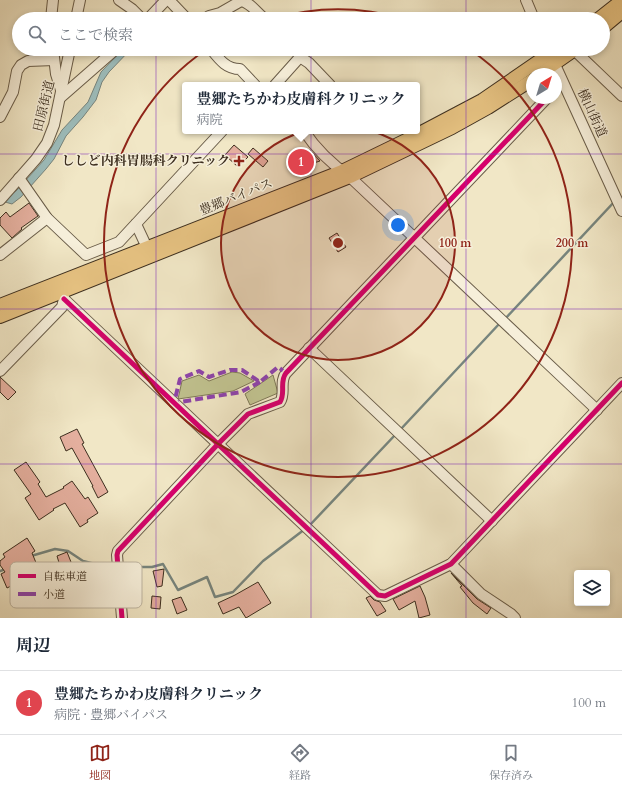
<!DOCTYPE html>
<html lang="ja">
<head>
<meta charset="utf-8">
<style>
  :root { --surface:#fff; --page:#f2f2f3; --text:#1f2937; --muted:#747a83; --line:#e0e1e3; --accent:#8f2418 }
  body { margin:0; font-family:Cardo,"Noto Serif JP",serif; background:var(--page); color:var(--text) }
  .controls { position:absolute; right:12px; bottom:12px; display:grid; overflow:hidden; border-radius:4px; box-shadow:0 2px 6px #0003 }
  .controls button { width:36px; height:36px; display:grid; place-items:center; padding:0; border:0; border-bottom:1px solid var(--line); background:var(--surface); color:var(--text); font:20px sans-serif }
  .compass { position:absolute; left:526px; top:68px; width:36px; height:36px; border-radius:50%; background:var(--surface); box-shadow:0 2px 6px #0003; rotate:38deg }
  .you { position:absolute; left:398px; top:225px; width:14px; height:14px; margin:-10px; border:3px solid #fff; border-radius:50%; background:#1a73e8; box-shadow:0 0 0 6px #1a73e833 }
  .badge { display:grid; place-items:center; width:26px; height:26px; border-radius:50%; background:var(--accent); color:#fff; font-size:13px; font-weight:700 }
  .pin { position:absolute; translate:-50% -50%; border:2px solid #fff; box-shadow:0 1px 4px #0006 }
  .popup { position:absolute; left:182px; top:82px; width:238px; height:52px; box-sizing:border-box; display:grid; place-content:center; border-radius:4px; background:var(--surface); filter:drop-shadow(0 1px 3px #0005); font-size:13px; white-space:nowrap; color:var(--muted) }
  .popup b { font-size:15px; color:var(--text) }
  .popup::after { content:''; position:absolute; left:50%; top:100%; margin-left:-8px; border:8px solid transparent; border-top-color:var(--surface) }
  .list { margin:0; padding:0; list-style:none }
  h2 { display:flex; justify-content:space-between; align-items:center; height:52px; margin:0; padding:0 16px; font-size:17px }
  h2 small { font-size:13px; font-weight:400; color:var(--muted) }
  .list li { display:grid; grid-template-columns:26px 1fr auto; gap:12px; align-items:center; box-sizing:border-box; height:64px; padding:0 16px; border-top:1px solid var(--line) }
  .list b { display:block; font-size:15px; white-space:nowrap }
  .list p { margin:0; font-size:13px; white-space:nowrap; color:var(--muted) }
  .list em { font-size:13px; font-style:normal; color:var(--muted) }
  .icon { flex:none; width:22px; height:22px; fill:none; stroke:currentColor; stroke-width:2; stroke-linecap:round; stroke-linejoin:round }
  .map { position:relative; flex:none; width:622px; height:618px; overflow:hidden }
  .search { position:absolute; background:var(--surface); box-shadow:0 2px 6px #0003; left:12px; right:12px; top:12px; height:44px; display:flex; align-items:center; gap:10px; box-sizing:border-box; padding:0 14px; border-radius:22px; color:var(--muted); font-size:15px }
  .sheet { height:116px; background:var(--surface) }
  nav { display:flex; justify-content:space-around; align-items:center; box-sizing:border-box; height:56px; border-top:1px solid var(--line); background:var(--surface); font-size:11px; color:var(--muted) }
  nav a { display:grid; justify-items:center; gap:2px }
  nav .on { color:var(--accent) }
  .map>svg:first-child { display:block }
  .green { fill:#c1c390; stroke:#7f7958 }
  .water { fill:#9dbebd; stroke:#77857e }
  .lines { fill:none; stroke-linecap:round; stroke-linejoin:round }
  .stream { stroke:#77857e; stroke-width:2.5 }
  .building { fill:#e4af9e; stroke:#3d2f1f }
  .minor-casing { stroke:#6a5d49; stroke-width:12 }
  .major-casing { stroke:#3d2f1f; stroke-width:14 }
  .minor { stroke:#f6efda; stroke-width:10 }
  .major { stroke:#e8c483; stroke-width:12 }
  .quiet { stroke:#8e44ad; stroke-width:4; stroke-dasharray:8 4; stroke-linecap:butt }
  .cycleway-casing { stroke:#f6efda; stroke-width:8 }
  .cycleway { stroke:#d6006c; stroke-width:5 }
  .grid { fill:none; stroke:#7b2cbf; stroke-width:1; stroke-opacity:0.55 }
  .ring { fill:none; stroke:#8f2418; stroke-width:2 }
  .poi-dot { fill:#8f2418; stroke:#f6efda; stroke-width:1.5 }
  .labels { text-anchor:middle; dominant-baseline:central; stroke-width:3; stroke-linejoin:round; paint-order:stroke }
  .street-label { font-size:13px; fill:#3d2f1f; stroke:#f6efda }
  .poi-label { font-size:13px; font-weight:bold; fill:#3d2f1f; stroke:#f6efda; text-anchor:end }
  .key { fill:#f6efda; stroke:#beb5a2; stroke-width:1 }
  .key-label { font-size:11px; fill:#3d2f1f }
  .centre { fill:#8f2418; stroke:#f6efda; stroke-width:2 }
  .ring-label { font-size:12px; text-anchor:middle; font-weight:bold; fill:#8f2418; stroke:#f6efda; stroke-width:3; stroke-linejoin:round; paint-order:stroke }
</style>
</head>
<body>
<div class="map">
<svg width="622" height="618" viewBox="0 0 622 618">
  <rect width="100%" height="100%" fill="#f1e7c6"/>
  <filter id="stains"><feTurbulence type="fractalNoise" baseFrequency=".005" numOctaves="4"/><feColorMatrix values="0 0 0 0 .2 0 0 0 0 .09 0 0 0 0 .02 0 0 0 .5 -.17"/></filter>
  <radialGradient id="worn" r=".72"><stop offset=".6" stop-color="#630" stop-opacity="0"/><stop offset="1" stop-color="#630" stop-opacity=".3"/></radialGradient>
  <g class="green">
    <path d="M232 372 240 373 254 381 233 391 178 399 182 381 199 375 209 381Z"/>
    <path d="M273 375 278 393 250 405 245 394Z"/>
  </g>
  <path class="water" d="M123 49H131L109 72 102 82 96 100 83 117 66 136 54 159 46 169 21 197 12 204 5 202 9 195 16 191 44 160 62 130 88 102 101 72Z"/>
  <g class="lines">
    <g class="stream">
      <path d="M504 320 615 201"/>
      <path d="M400 430 500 323"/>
      <path d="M309 526 396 434"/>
      <path d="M31 556 55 549 68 551 83 561 115 569"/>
      <path d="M121 569V567H152L163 564 178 590 207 577 215 597 233 592 263 561 305 529"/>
      <path d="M0 571 6 569"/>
    </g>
  </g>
  <g class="building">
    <path d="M234 145 248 157 238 167 225 155Z"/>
    <path d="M253 148 268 161 263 167 248 154Z"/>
    <path d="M310 150 320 161 294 169 290 157Z"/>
    <path d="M29 203 38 216 21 228 22 229 12 238 0 225V218L6 212 10 217Z"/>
    <path d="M337 233 346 247 338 252 329 238Z"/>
    <path d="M0 377 16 392 8 400 0 392Z"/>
    <path d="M77 429 84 443 82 444 108 492 98 498 92 486H93L72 448 66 451 60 437Z"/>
    <path d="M26 462 40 482 38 484 46 497 64 488 63 487 72 481 85 499 88 497 98 513 87 520 88 522 80 527 65 503 53 509 54 510 39 520 25 498 31 494 14 470Z"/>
    <path d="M27 538 35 551 32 553 39 570 15 580 17 583 7 588 1 574 5 572 0 565V561L5 557 3 554Z"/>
    <path d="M67 552 71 562 60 566 57 556Z"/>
    <path d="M164 569 162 586 157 587 153 571Z"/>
    <path d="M451 573 477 599 491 608 487 614 473 603 460 587 462 586Z"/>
    <path d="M258 582 271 603 246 618 239 607 223 614 218 603 235 595Z"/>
    <path d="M420 586 425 597 430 615 419 618 415 601 399 610 393 599Z"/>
    <path d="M152 596 161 597 160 609 151 608Z"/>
    <path d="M370 596 374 600 380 602 386 611 377 616 366 598Z"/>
    <path d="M181 597 187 610 177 614 172 600Z"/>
  </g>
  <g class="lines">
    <defs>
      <g id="minor">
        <path d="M119 0 132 9 142 19"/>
        <path d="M169 0 187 19"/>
        <path d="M526 0 534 19"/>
        <path d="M51 19 53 0"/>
        <path d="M76 19 80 0"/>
        <path d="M148 19 166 0"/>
        <path d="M205 19 209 16 220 13 241 1C253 4 255 12 265 19"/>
        <path d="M53 49 56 74 61 90"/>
        <path d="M211 49C219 59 226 69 240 69L255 85"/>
        <path d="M299 49 300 57 309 63 330 85"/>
        <path d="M573 49 622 96"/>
        <path d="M552 58 622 211"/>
        <path d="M275 85 300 57"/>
        <path d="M60 98 116 49"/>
        <path d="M0 117 13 92 17 71 21 65 28 61 54 60"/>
        <path d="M304 131C316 149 333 165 350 177L597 410"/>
        <path d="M19 178 47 218 86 255 119 242 222 131"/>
        <path d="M0 200 36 159 47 143 54 125 70 49"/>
        <path d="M136 224 150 254"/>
        <path d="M0 255 47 218"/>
        <path d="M64 299 378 595 385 596 451 564 622 383"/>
        <path d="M309 348 492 521"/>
        <path d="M0 371 62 307 64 299 63 295"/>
        <path d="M451 564 481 594 511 614 515 618"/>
        <path d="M122 618 117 555 118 551 218 444 248 414 280 402C286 393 279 382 286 373L547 98"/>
      </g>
      <g id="major">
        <path d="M598 19 622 0"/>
        <path d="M603 28 622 12"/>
        <path d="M540 74 576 49"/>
        <path d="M0 305 342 171 410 138 482 100 556 49"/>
        <path d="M0 317 350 177 452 128 488 108 532 80"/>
      </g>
    </defs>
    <use href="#minor" class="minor-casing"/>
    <use href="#major" class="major-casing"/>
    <use href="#minor" class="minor"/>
    <use href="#major" class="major"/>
    <path class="quiet" d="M260 382 241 392 174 403 180 379 199 371 209 377 230 370H242L260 382 278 367 286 373"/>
    <defs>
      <g id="cycleway">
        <path d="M64 299 378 595 385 596 451 564 622 383"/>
        <path d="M122 618 117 555 118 551 218 444 248 414 280 402C286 393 279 382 286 373L547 98"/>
      </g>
    </defs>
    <use href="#cycleway" class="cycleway-casing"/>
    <use href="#cycleway" class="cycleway"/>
  </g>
  <path class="grid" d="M156 0V19M311 0V19M466 0V19M156 49V618M311 49V618M466 49V618M0 154H622M0 309H622M0 464H622"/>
  <circle cx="338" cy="243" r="117" fill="#8f2418" fill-opacity=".12"/>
  <g class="ring">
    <circle cx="338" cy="243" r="117"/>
    <path d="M272 19A234 234 0 0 1 404 19M469 49A234 234 0 1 1 207 49"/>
  </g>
  <path class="poi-dot" d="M237 155h4v4h4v4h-4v4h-4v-4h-4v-4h4z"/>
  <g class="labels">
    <g class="street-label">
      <text transform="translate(44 106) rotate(-76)">田原街道</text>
      <text transform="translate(592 113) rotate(65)">横山街道</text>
      <text transform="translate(236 197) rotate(-22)">豊郷バイパス</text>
    </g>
    <g class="poi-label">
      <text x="230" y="161">ししど内科胃腸科クリニック</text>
    </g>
  </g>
  <rect x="10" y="562" width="132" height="46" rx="6" class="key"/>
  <rect x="18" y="574" width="18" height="4" fill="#d6006c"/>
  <rect x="18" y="592" width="18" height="4" fill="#8e44ad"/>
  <g class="key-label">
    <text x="43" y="580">自転車道</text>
    <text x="43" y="598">小道</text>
  </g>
  <circle cx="338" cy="243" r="6" class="centre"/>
  <g class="ring-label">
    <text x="455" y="247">100 m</text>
    <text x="572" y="247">200 m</text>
  </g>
  <rect width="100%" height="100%" filter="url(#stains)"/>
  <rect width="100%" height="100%" fill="url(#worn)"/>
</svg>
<div class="controls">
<button><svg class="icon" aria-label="layers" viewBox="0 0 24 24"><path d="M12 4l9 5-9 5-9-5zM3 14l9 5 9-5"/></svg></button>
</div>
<svg class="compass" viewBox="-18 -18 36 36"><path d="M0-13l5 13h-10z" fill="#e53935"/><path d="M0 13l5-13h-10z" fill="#747a83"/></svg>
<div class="you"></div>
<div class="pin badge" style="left:301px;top:162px;background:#e0444e">1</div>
<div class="popup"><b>豊郷たちかわ皮膚科クリニック</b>病院</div>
<div class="search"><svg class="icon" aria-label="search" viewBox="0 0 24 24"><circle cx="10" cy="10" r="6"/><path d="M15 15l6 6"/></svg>ここで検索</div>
</div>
<section class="sheet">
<h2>周辺<small></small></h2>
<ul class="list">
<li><span class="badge" style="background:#e0444e">1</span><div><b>豊郷たちかわ皮膚科クリニック</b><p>病院 · 豊郷バイパス</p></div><em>100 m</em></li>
</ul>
</section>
<nav>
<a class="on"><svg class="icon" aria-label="map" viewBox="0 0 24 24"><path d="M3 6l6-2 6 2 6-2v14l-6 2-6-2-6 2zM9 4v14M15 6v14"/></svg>地図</a>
<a><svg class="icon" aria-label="directions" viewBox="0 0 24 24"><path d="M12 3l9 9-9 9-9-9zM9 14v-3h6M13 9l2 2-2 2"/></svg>経路</a>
<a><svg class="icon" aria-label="saved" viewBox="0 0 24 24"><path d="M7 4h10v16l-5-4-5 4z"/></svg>保存済み</a>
</nav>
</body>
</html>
